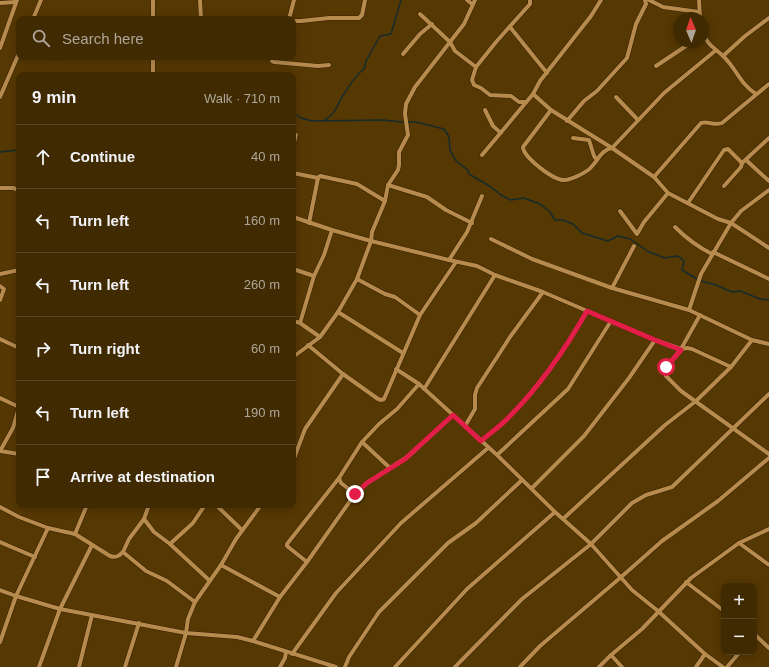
<!DOCTYPE html>
<html lang="en">
<head>
<meta charset="utf-8">
<style>
  :root { --surface:#402a02; --page:#47320c; --text:#f1f3f6; --muted:#aea799; --line:#594624 }
  body { margin:0; font-family:Arial,sans-serif; background:var(--page); color:var(--text) }
  .controls { position:absolute; right:12px; bottom:12px; display:grid; overflow:hidden; border-radius:8px; box-shadow:0 2px 10px #0003 }
  .controls button { width:36px; height:36px; display:grid; place-items:center; padding:0; border:0; border-bottom:1px solid var(--line); background:var(--surface); color:var(--text); font:20px sans-serif }
  .compass { position:absolute; left:673px; top:12px; width:36px; height:36px; border-radius:50%; background:var(--surface); box-shadow:0 2px 10px #0003; rotate:358deg }
  .stop { position:absolute; width:12px; height:12px; margin:-9px; border:3px solid #e11d48; border-radius:50%; background:#fff }
  .stop.end { background:#e11d48; border-color:#fff; box-shadow:0 1px 4px #0008 }
  .list { margin:0; padding:0; list-style:none }
  h2 { display:flex; justify-content:space-between; align-items:center; height:52px; margin:0; padding:0 16px; font-size:17px }
  h2 small { font-size:13px; font-weight:400; color:var(--muted) }
  .list li { display:grid; grid-template-columns:26px 1fr auto; gap:12px; align-items:center; box-sizing:border-box; height:64px; padding:0 16px; border-top:1px solid var(--line) }
  .list b { display:block; font-size:15px; white-space:nowrap }
  .list em { font-size:13px; font-style:normal; color:var(--muted) }
  .icon { flex:none; width:22px; height:22px; fill:none; stroke:currentColor; stroke-width:2; stroke-linecap:round; stroke-linejoin:round }
  .map { position:relative; flex:none; width:769px; height:667px; overflow:hidden }
  .search { position:absolute; background:var(--surface); box-shadow:0 2px 10px #0003; left:16px; top:16px; width:280px; height:44px; display:flex; align-items:center; gap:10px; box-sizing:border-box; padding:0 14px; border-radius:8px; color:var(--muted); font-size:15px }
  .panel { position:absolute; background:var(--surface); box-shadow:0 2px 10px #0003; left:16px; top:72px; width:280px; height:436px; border-radius:8px }
  .map>svg:first-child { display:block }
  .lines { fill:none; stroke-linecap:round; stroke-linejoin:round }
  .stream { stroke:#162c2c; stroke-width:1.5 }
  .minor-casing { stroke:#362000; stroke-width:5 }
  .minor { stroke:#b78b4e; stroke-width:4 }
  .route { stroke:#e11d48; stroke-width:5 }
</style>
</head>
<body>
<div class="map">
<svg width="769" height="667" viewBox="0 0 769 667">
  <rect width="100%" height="100%" fill="#563803"/>
  <g class="lines">
    <g class="stream">
      <path d="M293 112 301 118 312 121 383 120 402 122H416L444 129 449 137 450 150 453 156 457 162 468 170 469 174 491 187 501 195 511 200 524 198 540 204 550 212 555 220H563L573 224 582 233 608 241 618 236 630 239 649 252 665 258 676 256 681 258 684 261 682 270 697 279"/>
      <path d="M325 120C335 114 337 106 342 97 347 89 357 74 364 69L366 61 380 36 391 34 401 0"/>
      <path d="M0 152 19 150"/>
      <path d="M701 281 716 285 732 292 740 291 760 299 769 300"/>
    </g>
    <defs>
      <g id="minor">
        <path d="M200 0 201 19"/>
        <path d="M467 0 472 4"/>
        <path d="M649 0 663 7 699 12"/>
        <path d="M699 0 700 18"/>
        <path d="M0 3 16 2"/>
        <path d="M420 14 450 42 455 51 476 67 496 42 530 4V0"/>
        <path d="M33 19 41 0"/>
        <path d="M153 19V0"/>
        <path d="M289 19 294 0"/>
        <path d="M293 21H301L329 18H359L362 15 365 0"/>
        <path d="M510 27 547 73"/>
        <path d="M703 33C707 45 715 48 723 56 736 68 741 85 756 94"/>
        <path d="M0 48 17 0"/>
        <path d="M403 54 420 34 432 24"/>
        <path d="M723 56 745 36 769 18"/>
        <path d="M54 57 56 58"/>
        <path d="M272 57V61L274 62 318 66 329 65"/>
        <path d="M656 66 692 42"/>
        <path d="M476 67 472 80 474 85 481 88 490 95 511 96 519 102H526"/>
        <path d="M153 75V57"/>
        <path d="M533 94 551 110 612 148 654 177 668 193 718 219 731 223 769 248"/>
        <path d="M0 97 19 53"/>
        <path d="M616 97 638 120"/>
        <path d="M485 110 493 126 501 133"/>
        <path d="M551 110 523 147C523 157 554 181 565 180 569 180 581 175 585 172 596 167 599 150 612 148L664 93 715 51"/>
        <path d="M567 121 584 101 597 91 627 58 636 24 646 4 645 0"/>
        <path d="M573 138 589 140 594 156 597 160"/>
        <path d="M293 146 296 135"/>
        <path d="M482 155 533 94 540 81 591 16 601 0"/>
        <path d="M746 160 769 181"/>
        <path d="M293 173 318 178"/>
        <path d="M654 177 701 123C709 121 714 126 722 123L769 84"/>
        <path d="M388 185 427 197 446 210 472 223"/>
        <path d="M724 186 741 167 742 163"/>
        <path d="M0 188H13L19 190"/>
        <path d="M688 203 724 150 728 149 742 163 769 138"/>
        <path d="M620 211 637 234 644 222 668 193"/>
        <path d="M293 217 332 230 371 241 449 260 477 266 495 275 543 292 655 340 681 349 687 348 692 349 731 367"/>
        <path d="M309 223 318 178 320 176 357 184 385 201"/>
        <path d="M675 227C686 238 698 247 712 254"/>
        <path d="M491 239 532 259 612 288 689 310 752 340 769 344"/>
        <path d="M713 252 769 279"/>
        <path d="M449 260 467 232 482 196"/>
        <path d="M293 269 314 276 300 323"/>
        <path d="M0 274 19 270"/>
        <path d="M314 276 324 255 332 230"/>
        <path d="M357 279 385 294 395 297 420 315"/>
        <path d="M0 286 4 289 0 300"/>
        <path d="M612 288 634 246"/>
        <path d="M689 310 701 274 731 223 741 211 769 190"/>
        <path d="M338 312 403 353"/>
        <path d="M700 315 681 349 666 367V376L681 391 769 454"/>
        <path d="M293 321 300 323 320 337"/>
        <path d="M0 339 19 348"/>
        <path d="M308 345 343 374 378 399 381 400 384 399 420 315 456 262"/>
        <path d="M293 357 320 337 338 312 357 279 371 241 372 232 385 201 388 185 398 170 399 165V152L408 135 405 114 406 104 415 87 464 24 475 0"/>
        <path d="M396 369 419 384 497 455 555 512 591 544 632 590 658 611 705 654 723 667"/>
        <path d="M424 389 495 275"/>
        <path d="M0 398 19 407"/>
        <path d="M465 426 475 409V395L477 388 510 337 543 292"/>
        <path d="M481 441C490 433 501 426 509 417 540 386 566 348 587 311"/>
        <path d="M362 442 390 468"/>
        <path d="M0 451 13 428 19 407"/>
        <path d="M0 451 19 454"/>
        <path d="M497 455 568 389 611 321"/>
        <path d="M293 461 305 429 343 374"/>
        <path d="M339 478 341 483 355 494"/>
        <path d="M532 488 584 436 629 378 655 340"/>
        <path d="M216 505 242 530"/>
        <path d="M0 507 19 517 48 528 75 534 110 556C116 558 119 556 123 552L146 571 167 581 195 602"/>
        <path d="M144 519 154 532 170 544 209 580"/>
        <path d="M563 519 665 425 696 401 731 367 752 340"/>
        <path d="M75 534 87 505"/>
        <path d="M0 542 35 557"/>
        <path d="M739 543 769 565"/>
        <path d="M170 544 193 523 205 505"/>
        <path d="M123 552 129 539 144 519 149 505"/>
        <path d="M307 562 287 546V544L339 478 362 442 379 424 397 409 419 384"/>
        <path d="M221 565 280 597"/>
        <path d="M686 582 724 611"/>
        <path d="M0 590 16 596 60 609 186 633 237 637 253 641 336 667"/>
        <path d="M754 634 769 648"/>
        <path d="M253 641 280 597 307 562 355 494 367 483 410 455 453 415"/>
        <path d="M0 642 16 596 48 528"/>
        <path d="M292 654 336 593 401 523 488 448"/>
        <path d="M611 655 622 667"/>
        <path d="M39 667 60 609 92 545"/>
        <path d="M79 667 92 615"/>
        <path d="M125 667 139 623"/>
        <path d="M176 667 186 633 188 619 195 602 221 565 236 539 261 505"/>
        <path d="M280 667 285 658 286 652"/>
        <path d="M345 667 349 657 379 612 448 543 476 523 522 480"/>
        <path d="M395 667 467 589 555 512"/>
        <path d="M455 667 522 599 591 544 632 503 646 495 672 487 769 394"/>
        <path d="M520 667 540 646 620 578 662 541 718 501 769 458"/>
        <path d="M599 667 611 655 642 629 691 578 739 543 769 529"/>
        <path d="M696 667 705 654"/>
        <path d="M727 667 740 652"/>
      </g>
    </defs>
    <use href="#minor" class="minor-casing"/>
    <use href="#minor" class="minor"/>
  </g>
  <g class="lines">
    <path class="route" d="M355 494 367 483 405 459 453 415 481 441C490 433 501 426 509 417 540 386 566 348 587 311L655 340 681 350 666 367"/>
  </g>
</svg>
<div class="controls">
<button>+</button>
<button>−</button>
</div>
<svg class="compass" viewBox="-18 -18 36 36"><path d="M0-13l5 13h-10z" fill="#e53935"/><path d="M0 13l5-13h-10z" fill="#aea799"/></svg>
<div class="stop" style="left:666px;top:367px"></div>
<div class="stop end" style="left:355px;top:494px"></div>
<div class="search"><svg class="icon" aria-label="search" viewBox="0 0 24 24"><circle cx="10" cy="10" r="6"/><path d="M15 15l6 6"/></svg>Search here</div>
<section class="panel">
<h2>9 min<small>Walk · 710 m</small></h2>
<ul class="list">
<li><svg class="icon" aria-label="ahead" viewBox="0 0 24 24"><path d="M12 20V5M6 11l6-6 6 6"/></svg><div><b>Continue</b></div><em>40 m</em></li>
<li><svg class="icon" aria-label="left" viewBox="0 0 24 24"><path d="M17 20v-9H6M10 6l-5 5 5 5"/></svg><div><b>Turn left</b></div><em>160 m</em></li>
<li><svg class="icon" aria-label="left" viewBox="0 0 24 24"><path d="M17 20v-9H6M10 6l-5 5 5 5"/></svg><div><b>Turn left</b></div><em>260 m</em></li>
<li><svg class="icon" aria-label="right" viewBox="0 0 24 24"><path d="M7 20v-9h11M14 6l5 5-5 5"/></svg><div><b>Turn right</b></div><em>60 m</em></li>
<li><svg class="icon" aria-label="left" viewBox="0 0 24 24"><path d="M17 20v-9H6M10 6l-5 5 5 5"/></svg><div><b>Turn left</b></div><em>190 m</em></li>
<li><svg class="icon" aria-label="arrive" viewBox="0 0 24 24"><path d="M6 21V4h12l-3 4 3 4H6"/></svg><div><b>Arrive at destination</b></div></li>
</ul>
</section>
</div>
</body>
</html>
